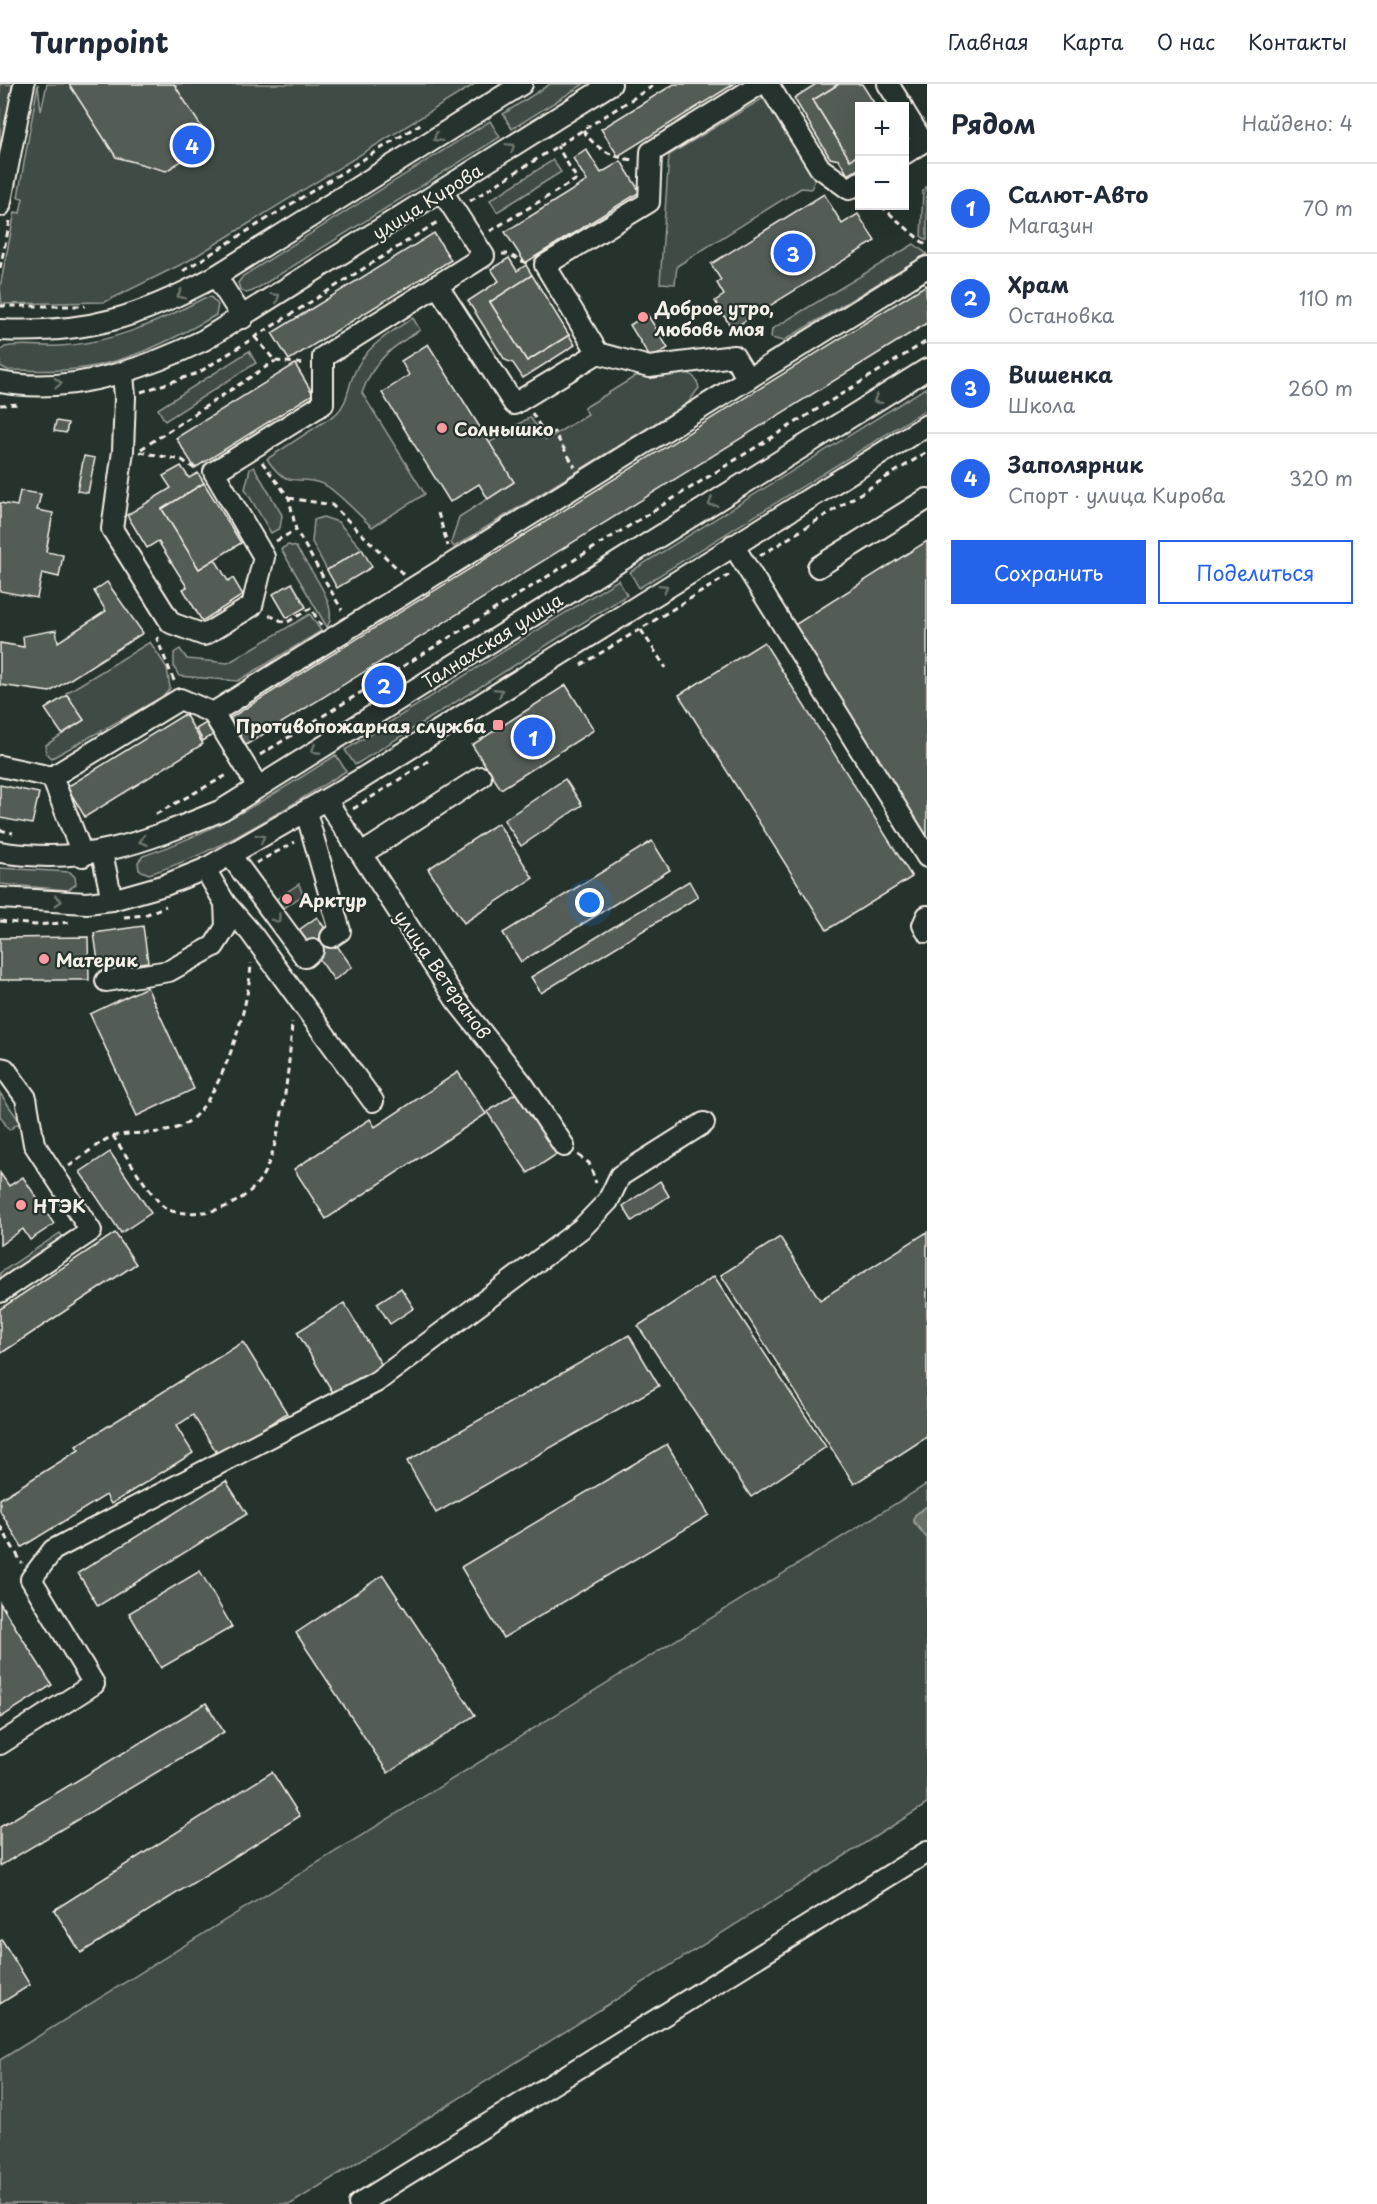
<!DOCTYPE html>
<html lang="ru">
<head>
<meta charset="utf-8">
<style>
  :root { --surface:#fff; --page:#f6f6f7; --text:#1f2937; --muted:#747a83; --line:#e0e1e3; --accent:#2563eb }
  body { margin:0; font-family:"Playpen Sans",sans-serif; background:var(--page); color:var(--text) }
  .controls { position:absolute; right:18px; top:18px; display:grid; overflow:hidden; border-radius:0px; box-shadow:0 6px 24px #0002 }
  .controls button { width:54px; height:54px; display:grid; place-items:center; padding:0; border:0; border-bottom:2px solid var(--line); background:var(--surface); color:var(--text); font:30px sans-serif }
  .you { position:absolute; left:590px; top:819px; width:21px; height:21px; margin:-15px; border:4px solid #fff; border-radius:50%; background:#1a73e8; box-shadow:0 0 0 9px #1a73e833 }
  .badge { display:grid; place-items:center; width:39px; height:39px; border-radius:50%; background:var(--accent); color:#fff; font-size:20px; font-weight:700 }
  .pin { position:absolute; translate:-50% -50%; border:3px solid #fff; box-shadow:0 2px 6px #0006 }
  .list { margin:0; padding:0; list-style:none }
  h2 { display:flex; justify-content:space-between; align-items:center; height:78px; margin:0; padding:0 24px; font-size:26px }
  h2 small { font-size:20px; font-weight:400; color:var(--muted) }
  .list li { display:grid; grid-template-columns:39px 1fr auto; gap:18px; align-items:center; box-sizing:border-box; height:90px; padding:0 24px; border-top:2px solid var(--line) }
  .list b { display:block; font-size:22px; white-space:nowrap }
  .list p { margin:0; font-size:20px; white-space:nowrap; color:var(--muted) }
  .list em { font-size:20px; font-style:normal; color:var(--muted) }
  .actions { display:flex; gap:12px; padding:18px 24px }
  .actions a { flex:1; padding:14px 0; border:2px solid var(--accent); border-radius:0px; text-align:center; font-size:21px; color:var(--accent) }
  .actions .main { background:var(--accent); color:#fff }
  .map { position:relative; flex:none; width:927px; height:2120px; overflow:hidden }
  header { display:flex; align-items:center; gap:36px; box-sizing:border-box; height:84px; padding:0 30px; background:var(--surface); border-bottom:2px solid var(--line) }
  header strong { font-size:28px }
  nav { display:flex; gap:33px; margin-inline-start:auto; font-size:21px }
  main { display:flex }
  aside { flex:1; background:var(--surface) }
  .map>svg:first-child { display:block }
  .green { fill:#414b45; stroke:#9a9e96; stroke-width:1.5 }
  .water { fill:#676f68; stroke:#9fa39b; stroke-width:1.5 }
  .building { fill:#525c55; stroke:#f4f1e8; stroke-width:1.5 }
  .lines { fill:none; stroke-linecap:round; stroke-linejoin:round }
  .minor-casing { stroke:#f4f1e8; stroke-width:24 }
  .path { stroke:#f4f1e8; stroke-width:3; stroke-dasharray:6 4.5; stroke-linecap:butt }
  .minor { stroke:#26332d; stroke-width:20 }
  .oneway { stroke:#6e766e }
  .poi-dot { fill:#ff9aa2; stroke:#26332d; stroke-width:2 }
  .labels { text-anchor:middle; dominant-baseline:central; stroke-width:4.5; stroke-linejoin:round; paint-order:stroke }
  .street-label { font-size:18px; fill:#f4f1e8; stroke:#26332d }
  .poi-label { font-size:18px; font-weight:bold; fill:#f4f1e8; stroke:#26332d; text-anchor:start }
</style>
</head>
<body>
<header>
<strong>Turnpoint</strong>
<nav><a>Главная</a><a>Карта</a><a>О нас</a><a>Контакты</a></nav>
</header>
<main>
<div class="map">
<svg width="927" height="2120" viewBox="0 0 927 2120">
  <rect width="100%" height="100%" fill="#26332d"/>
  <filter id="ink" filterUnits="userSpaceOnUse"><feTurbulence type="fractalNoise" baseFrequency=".0167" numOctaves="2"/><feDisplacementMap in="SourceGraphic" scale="12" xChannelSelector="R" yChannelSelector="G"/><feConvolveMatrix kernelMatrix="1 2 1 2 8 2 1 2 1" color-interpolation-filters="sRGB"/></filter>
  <g filter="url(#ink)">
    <g class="green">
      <path d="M0 0H13L0 63Z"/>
      <path d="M38 0 41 27 47 0H475L188 177 105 218 2 220 0 203 15 128 20 129 23 114 18 113Z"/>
      <path d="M550 0H584L512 45 503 30Z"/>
      <path d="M765 13 815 96 811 105 801 104 677 182 675 200 660 199 669 71Z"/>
      <path d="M490 37 500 53 253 207 246 209 240 205 238 199 243 192Z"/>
      <path d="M553 76 561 88 497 128 490 116Z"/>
      <path d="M927 102V156L921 152 923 107Z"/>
      <path d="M914 160 927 170 783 257 771 254 772 245Z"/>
      <path d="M211 213 218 221 216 231C169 258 119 283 64 286 45 287 27 286 8 286L0 282V267L5 263C22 259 42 263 60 262 112 259 159 238 204 214Z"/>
      <path d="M413 234 420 246C392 263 373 277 362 309L425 410 372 443C361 433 334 404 323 400 295 389 289 408 267 375L336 330C348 318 347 307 353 292 364 263 388 250 413 234Z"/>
      <path d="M249 267 256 279 165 337 158 325Z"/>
      <path d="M677 286C690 289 696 291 699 304L687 320 454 463 451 459 459 433 514 398 489 359 530 333 546 356 588 330 584 324 639 290Z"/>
      <path d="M927 303V325L639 504 630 488Z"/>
      <path d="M254 383 282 431 280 444 271 449 245 405 250 385Z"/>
      <path d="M323 433 338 438 362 465 327 486 312 458 314 436Z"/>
      <path d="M288 461 296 463C307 482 341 522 327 543L281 465Z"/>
      <path d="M618 496 627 511 355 681 345 666Z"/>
      <path d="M310 530 321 547 238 597 179 592 174 583V569L180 565 187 575 228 579Z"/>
      <path d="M150 558 167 584 170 604 164 612 52 674 46 669V661L84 636 66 609Z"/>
      <path d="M336 671 346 687C283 726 220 768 149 790L139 786 138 778 143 772C213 749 274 711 336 671Z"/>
      <path d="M0 784 70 788 75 793 76 800 68 806 0 800Z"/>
      <path d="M299 800 303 811 284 824 275 816Z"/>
      <path d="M0 1009 20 1038 9 1046 0 1032Z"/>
      <path d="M60 1149 65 1156 0 1199V1189Z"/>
      <path d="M927 1400V1422L915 1431 913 1436 927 1454V1720L291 2120H0V1976Z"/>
    </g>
    <path class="water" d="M927 1422V1454L913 1437 915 1431Z"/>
    <g class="building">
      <path d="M69 0H174L211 58 166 87 116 73Z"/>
      <path d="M674 0H734L618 72 601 45Z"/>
      <path d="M816 0H839L813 16 850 76 860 70V84L848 91 839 76 830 74 794 14Z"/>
      <path d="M839 0H862L876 22H860V70L850 76 813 16Z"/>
      <path d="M586 65 601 89 621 77 640 108 525 179 505 148 587 97 573 74Z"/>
      <path d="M824 110 842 140 858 130 875 157 732 245 715 217 724 211 717 199 721 196 711 180Z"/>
      <path d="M434 149 451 176 289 276 272 249Z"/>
      <path d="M509 174 517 187 526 181 532 191 490 218 527 277 569 251 575 261 523 294 513 279 505 276 468 217 499 197 491 185Z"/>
      <path d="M532 191 569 251 527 277 490 218Z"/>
      <path d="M926 201 927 239 246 661 230 634Z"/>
      <path d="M647 230 668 264 651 275 630 241Z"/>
      <path d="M428 260 514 398 488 415 479 400 450 418 382 309 409 291 401 277Z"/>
      <path d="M295 280 313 310 195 384 176 354Z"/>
      <path d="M56 337 68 339 66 349 54 347Z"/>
      <path d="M84 372 95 374 88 409 77 407Z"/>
      <path d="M181 382 189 394 198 389 204 399 162 425 199 485 215 475 228 497 233 494 243 511 202 537 183 505 187 503 158 457 147 464 127 431 171 404 163 392Z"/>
      <path d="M204 399 241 459 199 485 162 425Z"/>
      <path d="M20 407 41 410 37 426 53 429 46 468 63 471 59 493 42 489 37 514 0 507V419L17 422Z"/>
      <path d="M927 457V756L793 542Z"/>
      <path d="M362 465 372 483 337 504 327 486Z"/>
      <path d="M107 498 143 549 50 608 0 601V559L24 563 23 552 56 546 58 558 106 527 94 507Z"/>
      <path d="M292 499 306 523 287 534 273 510Z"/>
      <path d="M764 558 912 793 827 846 679 611Z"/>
      <path d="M566 601 594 646 501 705 472 661Z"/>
      <path d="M67 611 84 636 62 650 45 625Z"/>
      <path d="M185 630 203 660 85 733 67 703Z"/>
      <path d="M206 639 213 651 203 657 196 645Z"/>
      <path d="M565 695 582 721 521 762 504 736Z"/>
      <path d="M0 701 39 709 32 740 0 734Z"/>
      <path d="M498 739 533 794 464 839 428 785Z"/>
      <path d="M652 757 670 786 521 878 503 849Z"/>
      <path d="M689 797 698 813 541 909 531 893Z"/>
      <path d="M317 833 352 883 334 896 299 846Z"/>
      <path d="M143 842 148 878 99 884 94 849Z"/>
      <path d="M88 853 89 896H0V854Z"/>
      <path d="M147 903 194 1005 137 1032 90 930Z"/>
      <path d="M458 988 486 1030 326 1135 294 1085 370 1035 375 1043Z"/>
      <path d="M516 1009 557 1070 528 1089 487 1028Z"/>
      <path d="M110 1068 151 1129 121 1149 80 1088Z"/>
      <path d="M0 1089 9 1102 23 1093 54 1140 30 1156 23 1145 0 1161Z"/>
      <path d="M660 1097 669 1112 632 1137 623 1122Z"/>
      <path d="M927 1148V1353L854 1400 721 1191 780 1153 820 1216Z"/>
      <path d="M115 1149 136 1180 0 1270V1225Z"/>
      <path d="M714 1192 826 1363 751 1413 638 1242Z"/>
      <path d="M401 1204 414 1224 390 1240 377 1219Z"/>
      <path d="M344 1219 383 1283 335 1312 297 1248Z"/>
      <path d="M629 1251 659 1302 436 1429 407 1377Z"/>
      <path d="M243 1258 287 1329 219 1372 193 1331 176 1342 193 1369 111 1420 106 1411 22 1463 0 1427V1415L79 1366 76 1362Z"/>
      <path d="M667 1360 709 1431 503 1554 461 1483Z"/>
      <path d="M226 1397 247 1430 98 1522 78 1489Z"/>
      <path d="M200 1487 232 1543 161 1584 129 1529Z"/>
      <path d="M383 1491 475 1631 388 1689 296 1549Z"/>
      <path d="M0 1519 52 1601 0 1634Z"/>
      <path d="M206 1619 224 1648 0 1782V1743Z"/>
      <path d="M272 1688 300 1732 81 1869 54 1826Z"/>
      <path d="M2 1856 30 1901 0 1920V1857Z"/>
    </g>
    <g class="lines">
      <defs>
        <g id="minor">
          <path d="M768 0 820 84 849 105 860 98"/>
          <path d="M888 0 902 22"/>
          <path d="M904 27 923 58 904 70"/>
          <path d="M0 122 24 0"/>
          <path d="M216 192 243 234"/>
          <path d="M437 201 514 320 598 269"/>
          <path d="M0 246C88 250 140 233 216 192L522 0"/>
          <path d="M123 290 125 313 123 367 112 445 171 539 204 551 252 522 264 473 214 388 323 320V273L484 172 442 107"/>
          <path d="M748 295 734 272 649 283 598 269 545 181 649 118 651 68 760 0"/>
          <path d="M0 298C69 311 143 286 204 256L611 0"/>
          <path d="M733 461 927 773"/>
          <path d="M818 483 927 415"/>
          <path d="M213 629 927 183"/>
          <path d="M0 682 52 693 180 615 213 629 258 703"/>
          <path d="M52 693 83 772"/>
          <path d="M326 716 456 916 524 1002 564 1062"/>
          <path d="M306 728 340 847 331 853"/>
          <path d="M0 768C87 782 144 758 222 726L927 285"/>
          <path d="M102 769 112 816"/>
          <path d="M363 769 481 693"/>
          <path d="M230 771 305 873 313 866"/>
          <path d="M205 785 225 819 251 849 373 1017"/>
          <path d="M0 814 87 819 112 816 165 801 205 785 358 697 927 341"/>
          <path d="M927 832 923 841 927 848"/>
          <path d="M106 897 169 887 214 862 226 843 225 819"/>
          <path d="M0 984 5 985 26 1014 34 1060 91 1147 0 1208"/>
          <path d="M0 1660 94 1600 31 1495 53 1466 376 1298 582 1144 608 1117 620 1092 704 1039"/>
          <path d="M359 2120 927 1768"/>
        </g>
      </defs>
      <use href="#minor" class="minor-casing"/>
      <g class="path">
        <path d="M583 46C594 64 613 74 634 76"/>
        <path d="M470 117 656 0"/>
        <path d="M881 122 927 162"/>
        <path d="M490 147 577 95 557 62"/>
        <path d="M502 170H508L528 180"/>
        <path d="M0 184 10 137"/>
        <path d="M183 187 422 39"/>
        <path d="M0 222H85"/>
        <path d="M255 253 275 277 306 280"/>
        <path d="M141 308 198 289 439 137"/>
        <path d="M0 321 19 320"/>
        <path d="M532 329 546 352 554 348 575 383"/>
        <path d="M141 365 275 277"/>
        <path d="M140 368 182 376 198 387"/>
        <path d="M262 378 289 414 296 446 342 526"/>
        <path d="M289 414 332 421 403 490"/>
        <path d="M438 429 448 462"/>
        <path d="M276 457 296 446"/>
        <path d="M760 472 927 368"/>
        <path d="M269 531 286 539 311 524 321 542"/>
        <path d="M641 546 666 584"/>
        <path d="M159 553 157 555 175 599"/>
        <path d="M581 581 729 491"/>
        <path d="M260 671 927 257"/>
        <path d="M353 725 428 677"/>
        <path d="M156 730 229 690"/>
        <path d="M0 746 13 749"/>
        <path d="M256 779 295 758"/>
        <path d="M124 833 145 831 166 822"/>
        <path d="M0 837 35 841 73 838"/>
        <path d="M113 1052C124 1068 151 1112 164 1123 175 1131 192 1129 204 1128 226 1126 249 1113 261 1094 282 1062 290 977 292 938"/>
        <path d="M578 1071 589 1079 596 1099"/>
        <path d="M69 1082C80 1075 103 1054 115 1052 136 1047 158 1052 179 1043 220 1027 250 919 251 879"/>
        <path d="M0 1442 22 1479"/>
      </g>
      <use href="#minor" class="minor"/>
    </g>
    <defs><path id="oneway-chevron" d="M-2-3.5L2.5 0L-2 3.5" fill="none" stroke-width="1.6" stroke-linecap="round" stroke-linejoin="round" transform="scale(1.5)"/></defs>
    <g class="oneway">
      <use href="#oneway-chevron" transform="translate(437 54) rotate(148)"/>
      <use href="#oneway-chevron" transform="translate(511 63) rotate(-32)"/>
      <use href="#oneway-chevron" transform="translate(181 211) rotate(154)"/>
      <use href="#oneway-chevron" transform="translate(276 213) rotate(-32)"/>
      <use href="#oneway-chevron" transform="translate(58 299) rotate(-3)"/>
      <use href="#oneway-chevron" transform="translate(877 316) rotate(148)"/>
      <use href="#oneway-chevron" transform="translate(712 419) rotate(148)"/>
      <use href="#oneway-chevron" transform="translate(664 504) rotate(-32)"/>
      <use href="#oneway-chevron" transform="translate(499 608) rotate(-32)"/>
      <use href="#oneway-chevron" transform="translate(315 666) rotate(147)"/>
      <use href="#oneway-chevron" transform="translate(261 754) rotate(-30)"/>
      <use href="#oneway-chevron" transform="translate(143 757) rotate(161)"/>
      <use href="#oneway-chevron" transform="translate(58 817) rotate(3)"/>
      <use href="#oneway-chevron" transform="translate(277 835) rotate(54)"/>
    </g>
  </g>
  <g class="poi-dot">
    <circle cx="643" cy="233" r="6"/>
    <circle cx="442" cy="344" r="6"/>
    <rect x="492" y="635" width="12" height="12" rx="3"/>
    <circle cx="287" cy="815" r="6"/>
    <circle cx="44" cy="875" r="6"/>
    <circle cx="21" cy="1121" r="6"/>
  </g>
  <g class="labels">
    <g class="street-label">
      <text transform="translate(427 117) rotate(-32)">улица Кирова</text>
      <text transform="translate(492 556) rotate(-32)">Талнахская улица</text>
      <text transform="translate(443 890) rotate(55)">улица Ветеранов</text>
    </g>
    <g class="poi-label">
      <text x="655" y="223">Доброе утро,<tspan x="655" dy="21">любовь моя</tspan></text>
      <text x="454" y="344">Солнышко</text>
      <text x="486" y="641" text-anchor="end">Противопожарная служба</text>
      <text x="299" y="815">Арктур</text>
      <text x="56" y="875">Материк</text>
      <text x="33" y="1121">НТЭК</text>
    </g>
  </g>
</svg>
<div class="controls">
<button>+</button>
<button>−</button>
</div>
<div class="you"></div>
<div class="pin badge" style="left:533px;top:653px">1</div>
<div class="pin badge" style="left:384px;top:601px">2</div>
<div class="pin badge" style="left:793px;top:169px">3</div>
<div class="pin badge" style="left:192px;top:61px">4</div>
</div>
<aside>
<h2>Рядом<small>Найдено: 4</small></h2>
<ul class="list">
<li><span class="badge">1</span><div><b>Салют-Авто</b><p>Магазин</p></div><em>70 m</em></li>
<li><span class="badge">2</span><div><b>Храм</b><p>Остановка</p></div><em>110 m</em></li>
<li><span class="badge">3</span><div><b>Вишенка</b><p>Школа</p></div><em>260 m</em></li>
<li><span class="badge">4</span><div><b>Заполярник</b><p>Спорт · улица Кирова</p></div><em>320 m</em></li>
</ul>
<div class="actions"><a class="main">Сохранить</a><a>Поделиться</a></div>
</aside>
</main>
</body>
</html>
